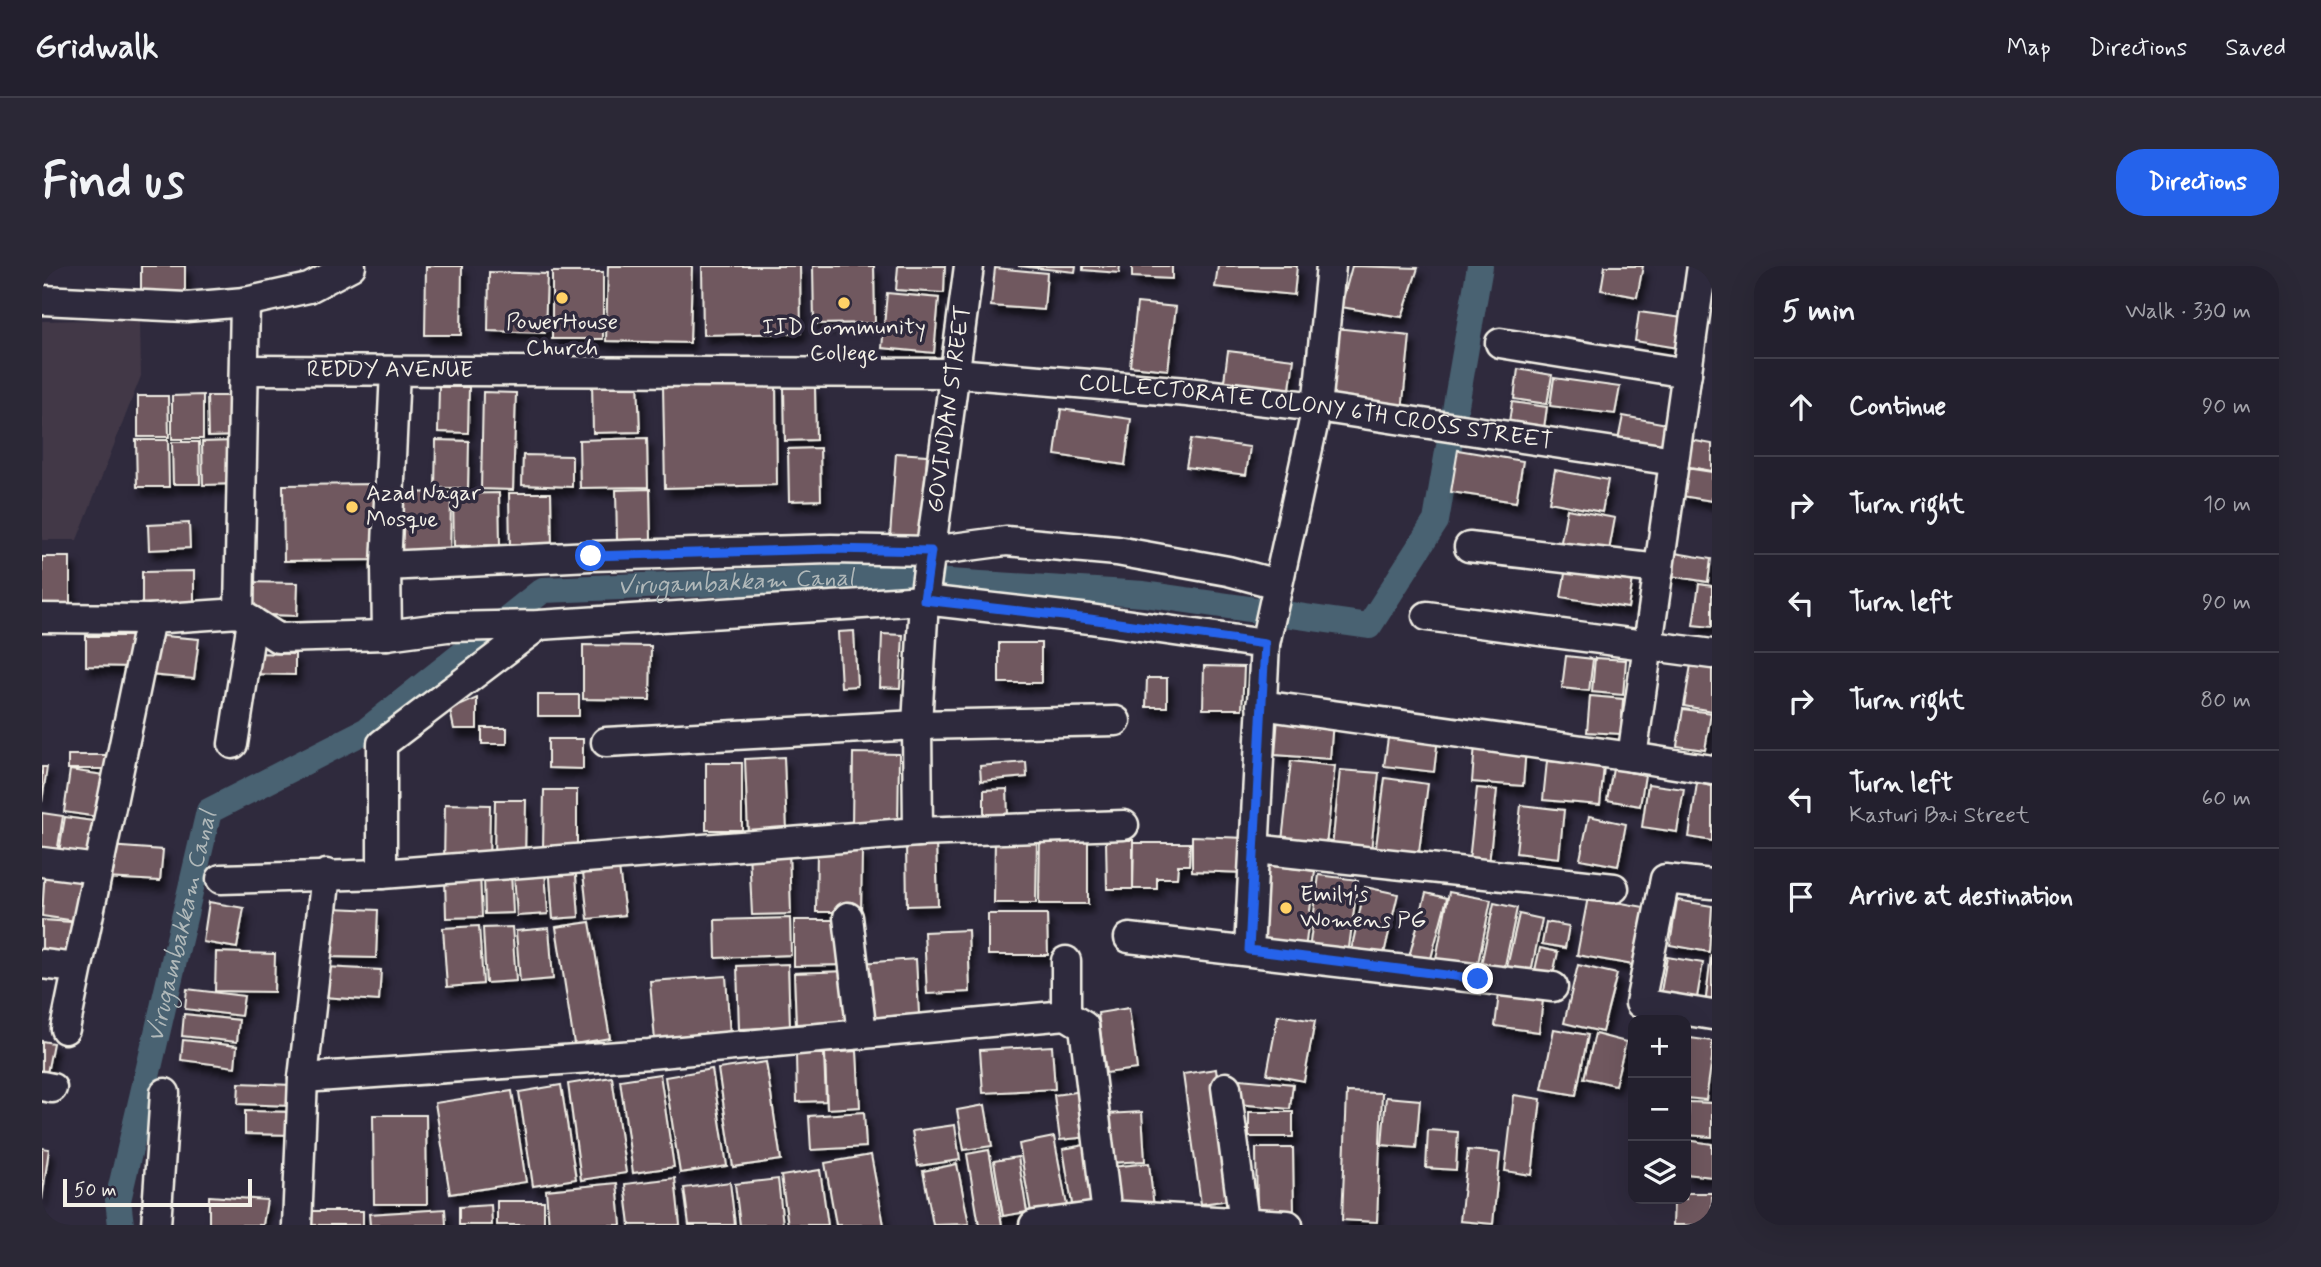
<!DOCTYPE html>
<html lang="en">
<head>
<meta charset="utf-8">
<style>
  :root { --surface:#23202e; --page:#2b2836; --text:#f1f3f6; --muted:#a3a3aa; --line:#403e4a; --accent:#2563eb }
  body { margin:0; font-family:Mynerve,sans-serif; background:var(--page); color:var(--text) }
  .controls { position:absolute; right:21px; bottom:21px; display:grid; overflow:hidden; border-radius:14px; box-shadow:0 7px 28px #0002 }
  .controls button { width:63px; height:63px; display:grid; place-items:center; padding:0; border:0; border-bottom:2px solid var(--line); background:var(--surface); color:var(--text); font:35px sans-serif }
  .scale { position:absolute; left:21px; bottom:18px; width:189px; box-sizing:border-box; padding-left:7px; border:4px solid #f4f1e8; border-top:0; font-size:19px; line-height:24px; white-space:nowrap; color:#f4f1e8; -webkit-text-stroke:5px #2f2a3d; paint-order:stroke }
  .stop { position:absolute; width:21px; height:21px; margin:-16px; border:5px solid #2563eb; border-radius:50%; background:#fff }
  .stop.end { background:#2563eb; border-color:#fff; box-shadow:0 2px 7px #0008 }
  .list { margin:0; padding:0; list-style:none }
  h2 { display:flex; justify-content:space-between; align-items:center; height:91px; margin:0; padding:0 28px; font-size:30px }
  h2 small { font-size:23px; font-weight:400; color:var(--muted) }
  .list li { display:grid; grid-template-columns:46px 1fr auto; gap:21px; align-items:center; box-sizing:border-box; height:98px; padding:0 28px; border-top:2px solid var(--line) }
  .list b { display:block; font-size:26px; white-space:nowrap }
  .list p { margin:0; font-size:23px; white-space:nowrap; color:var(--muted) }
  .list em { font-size:23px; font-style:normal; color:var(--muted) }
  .icon { flex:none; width:38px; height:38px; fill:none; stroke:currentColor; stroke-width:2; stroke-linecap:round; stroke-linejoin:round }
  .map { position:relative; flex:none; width:1670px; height:959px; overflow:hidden; border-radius:28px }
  header { display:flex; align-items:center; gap:42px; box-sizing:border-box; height:98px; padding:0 35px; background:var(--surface); border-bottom:2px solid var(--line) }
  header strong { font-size:33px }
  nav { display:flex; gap:38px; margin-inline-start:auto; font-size:24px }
  .intro { display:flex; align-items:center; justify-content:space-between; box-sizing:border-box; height:168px; padding:0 42px }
  h1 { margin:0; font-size:49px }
  .button { padding:18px 32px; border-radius:28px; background:var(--accent); color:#fff; font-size:24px; font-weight:700 }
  main { display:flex; gap:42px; padding:0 42px }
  aside { flex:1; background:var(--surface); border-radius:28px; box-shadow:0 7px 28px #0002 }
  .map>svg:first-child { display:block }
  .built { fill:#423847 }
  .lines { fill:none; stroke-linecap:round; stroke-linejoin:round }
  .canal { stroke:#496272; stroke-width:26 }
  .building { fill:#6f585f; stroke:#f4f1e8; stroke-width:2; filter:url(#shadow) }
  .minor-casing { stroke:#f4f1e8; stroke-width:33 }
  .minor { stroke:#2f2a3d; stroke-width:28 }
  .route { stroke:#2563eb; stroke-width:9 }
  .poi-dot { fill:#ffd166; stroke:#2f2a3d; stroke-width:2.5 }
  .labels { text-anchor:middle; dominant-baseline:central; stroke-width:7; stroke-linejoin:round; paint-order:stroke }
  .poi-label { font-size:23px; fill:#f4f1e8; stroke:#2f2a3d }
  .street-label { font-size:23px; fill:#f4f1e8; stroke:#2f2a3d }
  .water-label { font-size:24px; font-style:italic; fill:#b0b8b9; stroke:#2f2a3d }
</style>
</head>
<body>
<header>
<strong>Gridwalk</strong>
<nav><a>Map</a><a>Directions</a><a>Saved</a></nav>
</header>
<div class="intro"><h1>Find us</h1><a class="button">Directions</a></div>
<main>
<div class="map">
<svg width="1670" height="959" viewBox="0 0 1670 959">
  <defs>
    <filter id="shadow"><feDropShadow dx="4.5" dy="8" stdDeviation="3.5" flood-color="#0009"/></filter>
  </defs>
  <rect width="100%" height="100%" fill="#2f2a3d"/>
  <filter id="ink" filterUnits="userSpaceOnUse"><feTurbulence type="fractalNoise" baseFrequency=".0143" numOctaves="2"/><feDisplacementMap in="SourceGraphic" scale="14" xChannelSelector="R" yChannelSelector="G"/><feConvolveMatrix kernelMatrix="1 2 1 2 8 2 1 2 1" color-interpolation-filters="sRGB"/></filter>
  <g filter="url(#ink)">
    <path class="built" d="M98 53 99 110 35 274H0V55Z"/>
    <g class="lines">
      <path class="canal" id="s1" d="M79 959 76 934 167 545 325 464 501 324 827 311 1102 328 1327 360 1394 255 1438 0"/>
    </g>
    <g class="building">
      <rect x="99" y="0" width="44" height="32"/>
      <path d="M384 0H420L419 69H383Z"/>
      <path d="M566 0H650L648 77 564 75Z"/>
      <path d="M660 0H758L759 67 661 69Z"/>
      <path d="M771 0H832L833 57 772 58Z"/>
      <path d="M856 0H903L902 27 854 24Z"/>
      <path d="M976 0H1034L1033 6Z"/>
      <path d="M1041 0H1078L1077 7 1041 4Z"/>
      <path d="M1090 0H1130V13L1090 11Z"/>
      <path d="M1176 0H1255L1252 29 1173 21Z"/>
      <path d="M1310 0 1376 2 1360 51 1299 41Z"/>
      <path d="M1563 0H1601L1595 31 1559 24Z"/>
      <path d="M953 2 1005 7 1002 44 949 40Z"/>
      <path d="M447 6 505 8 503 67 446 65Z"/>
      <rect x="510" y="6" width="51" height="67"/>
      <path d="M845 27 897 32 892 87 840 82Z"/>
      <path d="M1095 37 1134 41 1126 104 1088 100Z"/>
      <path d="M1597 46 1641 52 1636 82 1593 75Z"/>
      <path d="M1293 62 1368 70 1360 145 1285 137Z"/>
      <path d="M1186 85 1252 93 1248 123 1182 115Z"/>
      <path d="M1476 103 1510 109 1505 138 1472 133Z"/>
      <path d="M1512 112 1578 121 1573 148 1508 140Z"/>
      <path d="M596 114 598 166 551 167 550 115Z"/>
      <path d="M734 118 735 219 623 222 621 120Z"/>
      <path d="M397 121H427L426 167 396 166Z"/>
      <path d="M773 121 774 174 743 175 742 122Z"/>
      <path d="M441 126 474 127 471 224 439 223Z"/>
      <path d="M161 129V173H130V130Z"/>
      <path d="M96 130H126L127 171H96Z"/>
      <path d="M165 130H195V170L166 171Z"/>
      <path d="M1470 136 1505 141 1501 169 1466 163Z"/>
      <path d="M1019 143 1089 153 1083 199 1013 189Z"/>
      <path d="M1581 150 1625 158 1619 188 1575 179Z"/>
      <path d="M605 172 606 221 538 222 537 174Z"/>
      <path d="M1149 173 1208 181 1204 209 1144 201Z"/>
      <path d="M94 174H126L127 221H95Z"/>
      <path d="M394 174 427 175 426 222H393Z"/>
      <path d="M1648 174 1670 178V205L1643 200Z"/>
      <path d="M193 175 194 218 161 219 160 176Z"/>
      <path d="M130 176H157L158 218H131Z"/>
      <path d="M778 182 779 234 747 235 746 183Z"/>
      <path d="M1416 184 1481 195 1474 236 1409 226Z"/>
      <path d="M854 187 885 189 879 273 848 271Z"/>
      <path d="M481 189 530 190V221L480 219Z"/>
      <path d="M1644 202 1670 206V235L1640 230Z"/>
      <path d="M1513 204 1566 214 1560 246 1507 236Z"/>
      <path d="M336 218 338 294 242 295 241 219Z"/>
      <path d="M608 223 609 273 575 274 574 224Z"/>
      <path d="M356 226 409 227 408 292 355 290Z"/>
      <path d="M457 227 458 279 412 280 411 228Z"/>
      <path d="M467 227H509L510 281 468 282Z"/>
      <path d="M1525 243 1573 252 1566 290 1518 281Z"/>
      <path d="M147 257 148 282 107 284 106 259Z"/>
      <path d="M1627 286 1669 293 1666 316 1623 309Z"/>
      <rect x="0" y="291" width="28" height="49"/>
      <path d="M1524 302 1591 313 1586 342 1519 331Z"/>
      <path d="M152 305V344H100V306Z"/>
      <path d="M200 316 256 317 255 350 200 348Z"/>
      <path d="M1657 318 1670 320V361L1651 359Z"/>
      <path d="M812 365 815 420 799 421 796 366Z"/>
      <path d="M840 368 861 369 858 422 838 421Z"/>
      <path d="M110 369 157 373 152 413 107 409Z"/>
      <path d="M44 370H93L92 401 44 400Z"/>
      <rect x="957" y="377" width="42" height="40"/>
      <path d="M541 379 609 380 608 434 541 433Z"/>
      <path d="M208 387 253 388V409L207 408Z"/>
      <path d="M1524 390 1551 393 1547 425 1520 422Z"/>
      <path d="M1553 392 1584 394 1581 429 1550 426Z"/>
      <path d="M1649 399 1670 402V445L1642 440Z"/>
      <path d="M1162 400 1202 401 1200 443H1161Z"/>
      <path d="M1105 412H1125V441H1104Z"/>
      <rect x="496" y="429" width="41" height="21"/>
      <path d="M1548 430 1581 433 1579 468 1545 466Z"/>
      <path d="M435 432V463H412L408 444Z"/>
      <path d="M1641 443 1669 447 1663 484 1635 480Z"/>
      <path d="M1236 451 1291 455 1288 493 1233 489Z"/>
      <rect x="440" y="462" width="25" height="16"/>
      <path d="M1347 465 1396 471 1392 506 1342 500Z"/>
      <path d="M506 473H541V503L506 502Z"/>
      <path d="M1433 478 1484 482 1481 520 1430 516Z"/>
      <path d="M811 487 857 488 856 560 810 559Z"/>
      <rect x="26" y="489" width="42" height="14"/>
      <path d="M742 491 745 566 706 568 703 493Z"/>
      <path d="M1249 495 1293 500 1284 580 1240 575Z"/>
      <path d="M1505 495 1562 500 1558 539 1501 534Z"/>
      <path d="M984 496 985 511 939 515 938 500Z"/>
      <rect x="664" y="497" width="36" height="67"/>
      <path d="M0 501H5L0 536Z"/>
      <path d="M1571 503 1603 509 1598 540 1565 534Z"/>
      <path d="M28 504 62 509 56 551 22 546Z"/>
      <path d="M1298 504 1337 507 1329 585 1290 582Z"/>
      <path d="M1343 512 1386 518 1376 593 1333 588Z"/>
      <path d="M1655 517 1670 520V575L1647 571Z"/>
      <path d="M1606 518 1642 523 1635 566 1600 561Z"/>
      <path d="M1435 522 1455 524 1447 598 1427 595Z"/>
      <path d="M965 523 966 550 942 551V524Z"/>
      <path d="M502 524H535V583H501Z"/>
      <path d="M453 534H484L483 594H452Z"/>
      <path d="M403 538 448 539 447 598H402Z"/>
      <path d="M1479 539 1522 544 1517 592 1474 587Z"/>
      <path d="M0 547 21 550 14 593 0 591Z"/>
      <path d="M1547 550 1584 558 1576 600 1538 593Z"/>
      <path d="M23 551 58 556 52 598 16 592Z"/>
      <path d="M998 565 1046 566V638H997Z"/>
      <path d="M1150 570 1205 572 1204 607 1150 605Z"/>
      <path d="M953 571H995L994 637H952Z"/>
      <path d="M1064 574H1091V623H1065Z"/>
      <path d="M894 577 896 639 865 640 864 578Z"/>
      <path d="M1092 577H1148L1147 599H1136L1135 612H1115V623H1091Z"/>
      <path d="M66 580 121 584 118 615 64 612Z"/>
      <path d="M747 584 749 648 710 649 707 585Z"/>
      <path d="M775 585H820L819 646H774Z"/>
      <path d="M533 596 537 651 511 653 507 598Z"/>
      <path d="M1226 599 1273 605 1263 684 1216 678Z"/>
      <path d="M3 602 41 607 34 655 0 650Z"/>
      <path d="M577 602 583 649 546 653 541 606Z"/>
      <path d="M503 605 506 648 475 650 472 607Z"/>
      <path d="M469 607 471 647 443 648 442 608Z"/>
      <path d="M438 609 440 651 404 652 403 610Z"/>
      <path d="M1277 609 1316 614 1306 689 1267 684Z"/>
      <path d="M1323 621 1356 628 1341 692 1309 685Z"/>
      <path d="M1407 626 1449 634 1434 707 1393 698Z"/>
      <path d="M1384 627 1405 632 1388 696 1367 691Z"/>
      <path d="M1546 631 1602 641 1591 699 1535 689Z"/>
      <path d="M1635 634 1670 640 1667 686 1628 679Z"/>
      <path d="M167 636 202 642 195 682 161 676Z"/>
      <path d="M1452 637 1475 642 1462 704 1439 699Z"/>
      <path d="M290 642 336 644 334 692 288 691Z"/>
      <path d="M946 648H1005L1006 689H946Z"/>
      <path d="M1477 648 1500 653 1489 706 1465 701Z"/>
      <path d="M748 652 749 689 674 692 673 654Z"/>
      <path d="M0 654 30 656 26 696 0 694Z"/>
      <path d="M752 654H802L803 699 752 700Z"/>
      <path d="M548 656 568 772 532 778 514 661Z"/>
      <path d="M1504 656 1527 660 1523 682 1500 678Z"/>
      <path d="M437 660 441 718 405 721 401 662Z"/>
      <path d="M470 661 474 715 444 717 441 662Z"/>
      <path d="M507 662 511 713 478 716 474 665Z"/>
      <path d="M926 664 928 726 885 728 882 666Z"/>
      <path d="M1498 682 1516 686 1510 713 1492 709Z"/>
      <path d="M174 686 233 688 232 726 173 725Z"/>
      <path d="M1669 689H1670V741L1663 740Z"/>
      <path d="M1625 691 1661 697 1653 743 1617 737Z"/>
      <path d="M874 693 877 748 822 752 818 697Z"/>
      <path d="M746 698 748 761 697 763 695 700Z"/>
      <path d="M1536 699 1575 708 1560 766 1522 757Z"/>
      <path d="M283 701 339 704 337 735 281 731Z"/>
      <path d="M807 705 809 755 754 758 752 707Z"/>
      <path d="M684 710 688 770 613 775 608 715Z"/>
      <path d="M1458 720 1502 726 1497 766 1453 760Z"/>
      <path d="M145 723 202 730 199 750 143 743Z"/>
      <path d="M1087 742 1095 803 1064 807 1056 747Z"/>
      <path d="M142 748 197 754 195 776 140 770Z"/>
      <path d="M1236 749 1273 755 1262 815 1225 808Z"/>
      <path d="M1512 763 1546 769 1534 829 1500 823Z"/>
      <path d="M1553 768 1584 776 1573 819 1542 812Z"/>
      <path d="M1648 772 1670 775V792L1664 834 1644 832V800Z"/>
      <path d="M141 774 195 780 193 801 139 794Z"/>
      <path d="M0 775 11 777 4 812 0 811Z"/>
      <path d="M1010 780 1013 823 941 827 938 784Z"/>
      <path d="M815 785 818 841 785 843 783 787Z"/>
      <path d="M754 788H782L784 835 755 836Z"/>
      <path d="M724 796 739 894 691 901 676 803Z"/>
      <path d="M670 803 685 900 638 907 623 811Z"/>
      <path d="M1174 803 1188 934 1159 938 1141 808Z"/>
      <path d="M618 808 632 901 591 907 578 814Z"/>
      <path d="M570 811 584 907 539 914 526 818Z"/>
      <path d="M1198 813 1251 818 1248 843 1196 838Z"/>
      <path d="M197 817 251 819 250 840 196 838Z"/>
      <path d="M519 819 534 913 491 920 477 826Z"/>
      <path d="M470 825 484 916 408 928 393 837Z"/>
      <path d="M1041 825 1047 871 1018 874 1012 829Z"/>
      <path d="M1305 826 1340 827 1335 956 1300 954Z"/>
      <path d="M1472 829 1499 833 1490 909 1463 905Z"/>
      <path d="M1344 831 1378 834 1374 882 1340 879Z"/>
      <path d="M1647 836 1670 837V871L1645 869Z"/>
      <path d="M943 839 950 880 922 884 915 844Z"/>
      <path d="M203 845 254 846V869L203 868Z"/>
      <path d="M822 846 824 881 769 884 767 850Z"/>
      <path d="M1100 846 1103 895 1066 897 1064 848Z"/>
      <rect x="1207" y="846" width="44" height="25"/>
      <path d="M331 849H384L385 938H332Z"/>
      <path d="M913 859 918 894 876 900 870 865Z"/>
      <path d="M1386 864 1416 866 1414 904 1384 902Z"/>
      <path d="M1012 871 1026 945 990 952 977 878Z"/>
      <path d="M1645 874 1670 878V911L1644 908Z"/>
      <path d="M1048 878 1059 939 1031 944 1021 883Z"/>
      <path d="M0 882 7 883 0 934Z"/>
      <path d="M1214 882H1251L1252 947H1215Z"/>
      <path d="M947 884 960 959H937L925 888Z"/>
      <path d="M1426 884 1458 887 1451 958 1418 955Z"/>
      <path d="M829 889 842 959H794L783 897Z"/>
      <path d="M976 891 985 946 961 950 952 895Z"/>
      <path d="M1107 897 1112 942 1074 946 1070 901Z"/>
      <path d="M915 898 927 958 891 959 881 905Z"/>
      <path d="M778 904 786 959H746L739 910Z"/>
      <path d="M633 912 638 959H588L583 918Z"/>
      <path d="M736 913 741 959H698L693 918Z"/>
      <path d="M688 916 693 959H647L642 922Z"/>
      <path d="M575 917 579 959H507L504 924Z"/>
      <path d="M1644 927H1670V959H1631L1632 933H1644Z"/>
      <path d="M167 930 225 934 221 959H167Z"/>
      <rect x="455" y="935" width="47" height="24"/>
      <path d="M449 939 450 959H417V941Z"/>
      <path d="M403 943 404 959H328L327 948Z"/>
      <rect x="257" y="945" width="64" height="14"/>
    </g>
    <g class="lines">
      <defs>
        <g id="minor">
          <path d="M0 34 144 41 203 36 267 22 309 0"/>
          <path d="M1458 77 1645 107"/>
          <path id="s2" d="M203 104 913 107 1145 126 1275 141 1632 195"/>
          <path d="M1427 281 1617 303"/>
          <path d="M344 300 549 290 789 283 889 285 964 275 1075 285 1186 305 1235 318"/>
          <path d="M197 347 203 36"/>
          <path d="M1385 350 1670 388"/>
          <path d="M0 352 108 353 197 347 236 372 345 369 405 361 497 359 882 334 1048 353 1223 378"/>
          <path d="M345 369 344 300 353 105"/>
          <path d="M1219 439 1590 491 1670 504"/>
          <path d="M564 476 875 459 1074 455"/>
          <path d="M191 478 210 355"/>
          <path d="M1590 491 1660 0"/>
          <path id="s3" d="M876 566 875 459 882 334 927 0"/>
          <path d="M1213 583 1572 622"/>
          <path d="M0 596 56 603"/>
          <path d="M340 608V478L497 359"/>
          <path d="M179 613 340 608 876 566 1082 559"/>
          <path d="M1670 618 1623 613 1598 737 1670 749"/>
          <path d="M806 651 820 768"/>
          <path d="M1087 672 1511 721"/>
          <path d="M1207 684 1223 378 1275 141 1289 0"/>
          <path d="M1024 695V749"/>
          <path d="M0 698 35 702"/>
          <path d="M23 763 108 353"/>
          <path d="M261 812 607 788 1024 749 1042 760 1065 949"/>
          <path d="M0 820 10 822"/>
          <path d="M1184 821 1202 956"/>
          <path d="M114 959 123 827"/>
          <path d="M255 959 261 812 284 608"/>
          <path d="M992 959 1065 949 1246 959"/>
        </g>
      </defs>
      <use href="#minor" class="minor-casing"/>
      <use href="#minor" class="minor"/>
    </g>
  </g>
  <g class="lines" filter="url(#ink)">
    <path class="route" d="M549 290 789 283 889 285 882 334 1048 353 1223 378 1207 684 1436 713"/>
  </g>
  <g class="poi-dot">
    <circle cx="520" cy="32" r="7"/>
    <circle cx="802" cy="37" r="7"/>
    <circle cx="310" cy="241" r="7"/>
    <circle cx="1244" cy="642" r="7"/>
  </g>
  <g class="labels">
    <g class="poi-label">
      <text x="520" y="57">PowerHouse<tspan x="520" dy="26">Church</tspan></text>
      <text x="802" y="62">IID Community<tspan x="802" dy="26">College</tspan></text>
      <text x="324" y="228" text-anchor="start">Azad Nagar<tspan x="324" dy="26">Mosque</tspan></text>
      <text x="1258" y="629" text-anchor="start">Emily's<tspan x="1258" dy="26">Womens PG</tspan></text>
    </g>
    <g class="street-label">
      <text stroke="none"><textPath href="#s2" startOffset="145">REDDY AVENUE</textPath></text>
      <text stroke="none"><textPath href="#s3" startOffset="425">GOVINDAN STREET</textPath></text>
      <text stroke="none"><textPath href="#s2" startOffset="1073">COLLECTORATE COLONY 6TH CROSS STREET</textPath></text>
    </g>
    <g class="water-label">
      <text stroke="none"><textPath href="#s1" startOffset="1020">Virugambakkam Canal</textPath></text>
      <text stroke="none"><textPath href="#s1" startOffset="306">Virugambakkam Canal</textPath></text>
    </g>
  </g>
</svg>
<div class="controls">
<button>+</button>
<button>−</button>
<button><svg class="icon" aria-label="layers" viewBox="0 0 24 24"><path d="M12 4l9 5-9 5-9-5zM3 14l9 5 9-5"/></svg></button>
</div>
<div class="scale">50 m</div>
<div class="stop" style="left:549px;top:290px"></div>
<div class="stop end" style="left:1436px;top:713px"></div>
</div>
<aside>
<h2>5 min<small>Walk · 330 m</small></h2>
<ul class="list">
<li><svg class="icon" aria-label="ahead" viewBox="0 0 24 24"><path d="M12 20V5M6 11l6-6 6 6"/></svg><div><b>Continue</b></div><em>90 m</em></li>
<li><svg class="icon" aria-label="right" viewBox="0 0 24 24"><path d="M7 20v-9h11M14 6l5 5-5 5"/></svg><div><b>Turn right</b></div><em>10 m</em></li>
<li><svg class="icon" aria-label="left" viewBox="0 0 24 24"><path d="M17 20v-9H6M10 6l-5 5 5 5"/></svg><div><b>Turn left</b></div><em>90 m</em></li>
<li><svg class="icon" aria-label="right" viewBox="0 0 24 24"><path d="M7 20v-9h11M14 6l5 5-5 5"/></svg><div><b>Turn right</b></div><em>80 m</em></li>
<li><svg class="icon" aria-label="left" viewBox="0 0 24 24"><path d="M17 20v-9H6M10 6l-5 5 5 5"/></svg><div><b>Turn left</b><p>Kasturi Bai Street</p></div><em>60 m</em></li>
<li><svg class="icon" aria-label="arrive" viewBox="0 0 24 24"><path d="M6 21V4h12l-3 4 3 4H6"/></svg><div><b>Arrive at destination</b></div></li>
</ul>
</aside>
</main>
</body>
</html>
